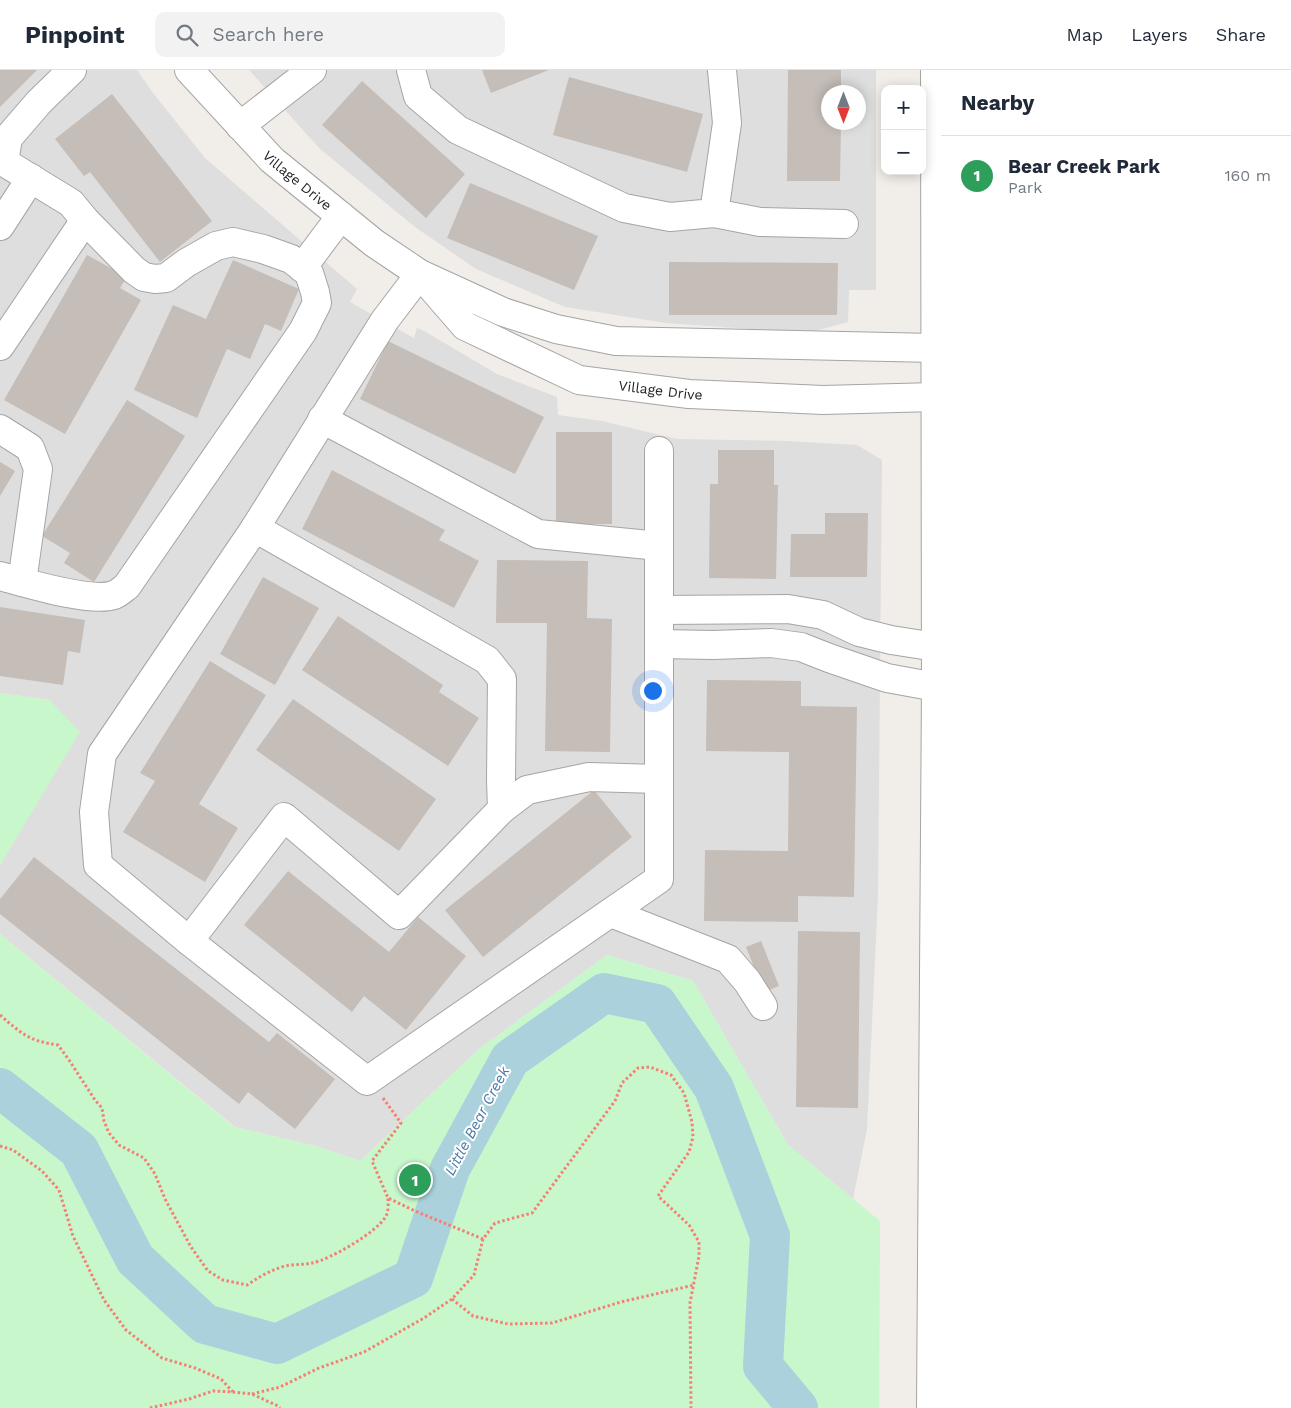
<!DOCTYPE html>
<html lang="en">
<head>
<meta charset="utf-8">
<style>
  :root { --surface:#fff; --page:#f2f2f3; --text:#1f2937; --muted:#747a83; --line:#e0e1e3; --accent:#c8090c }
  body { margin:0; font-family:"Work Sans",sans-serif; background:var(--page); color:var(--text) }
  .controls { position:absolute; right:15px; top:15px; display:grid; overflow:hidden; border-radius:10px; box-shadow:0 2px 12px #0003 }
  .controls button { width:45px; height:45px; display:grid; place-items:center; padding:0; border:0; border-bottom:1px solid var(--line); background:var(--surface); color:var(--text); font:25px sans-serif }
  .compass { position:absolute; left:821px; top:15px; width:45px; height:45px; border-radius:50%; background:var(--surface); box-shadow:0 2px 12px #0003; rotate:180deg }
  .you { position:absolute; left:652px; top:620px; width:18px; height:18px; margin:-12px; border:4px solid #fff; border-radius:50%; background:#1a73e8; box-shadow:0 0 0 8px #1a73e833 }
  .badge { display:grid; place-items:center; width:32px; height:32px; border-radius:50%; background:var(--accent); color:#fff; font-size:16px; font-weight:700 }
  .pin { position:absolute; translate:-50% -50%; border:2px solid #fff; box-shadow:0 1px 5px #0006 }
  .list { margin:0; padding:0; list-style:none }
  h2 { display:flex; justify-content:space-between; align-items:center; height:65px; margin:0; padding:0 20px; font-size:21px }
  h2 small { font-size:16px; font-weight:400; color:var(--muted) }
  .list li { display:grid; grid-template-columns:32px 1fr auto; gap:15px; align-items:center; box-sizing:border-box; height:80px; padding:0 20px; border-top:1px solid var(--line) }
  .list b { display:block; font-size:19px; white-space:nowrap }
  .list p { margin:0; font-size:16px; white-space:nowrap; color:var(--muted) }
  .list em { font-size:16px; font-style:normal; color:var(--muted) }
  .icon { flex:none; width:28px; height:28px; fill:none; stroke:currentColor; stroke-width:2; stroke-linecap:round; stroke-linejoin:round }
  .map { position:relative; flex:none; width:941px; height:1338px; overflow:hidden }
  header { display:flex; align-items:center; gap:30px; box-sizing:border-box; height:70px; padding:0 25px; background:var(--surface); border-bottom:1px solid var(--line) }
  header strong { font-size:24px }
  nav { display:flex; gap:28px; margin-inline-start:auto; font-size:18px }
  .search { width:350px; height:45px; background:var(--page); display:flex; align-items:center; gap:12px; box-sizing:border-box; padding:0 18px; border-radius:10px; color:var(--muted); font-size:19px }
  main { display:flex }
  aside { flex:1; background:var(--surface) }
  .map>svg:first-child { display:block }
  .residential { fill:#dfdede; fill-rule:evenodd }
  .park { fill:#c8f7cb }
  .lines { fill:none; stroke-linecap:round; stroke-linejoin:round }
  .river { stroke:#aad1dc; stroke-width:40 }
  .building { fill:#c5bdb7 }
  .minor-casing { stroke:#a5a5a5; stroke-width:30 }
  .path { stroke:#f48075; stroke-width:3; stroke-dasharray:2.5 2.5; stroke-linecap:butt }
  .minor { stroke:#fff; stroke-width:28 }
  .labels { text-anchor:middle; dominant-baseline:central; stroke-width:4; stroke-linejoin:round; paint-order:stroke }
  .street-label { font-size:14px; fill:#212121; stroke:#fff }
  .water-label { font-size:15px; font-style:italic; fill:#4d7aa5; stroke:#fff }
</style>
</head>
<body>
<header>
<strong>Pinpoint</strong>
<div class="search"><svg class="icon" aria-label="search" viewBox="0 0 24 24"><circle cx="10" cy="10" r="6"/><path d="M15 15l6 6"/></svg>Search here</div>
<nav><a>Map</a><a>Layers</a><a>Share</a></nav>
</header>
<main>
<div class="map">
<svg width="941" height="1338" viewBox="0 0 941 1338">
  <rect width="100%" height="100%" fill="#f1ede8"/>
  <g class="residential">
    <path d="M0 0H137L153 23 205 88 357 219 350 232 414 268 417 258 424 261 497 304 557 327 558 345 602 351 677 369 788 371 857 375 882 390 878 827 867 1059 853 1129 788 1075 693 911 607 885 479 979 360 1091 315 1076 235 1057 0 864V795L79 662 49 630 0 623Z"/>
    <path d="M249 0H876V220H849L848 252 807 263 666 253 565 237 476 199 415 157 319 78ZM828 22H858V52H828Z"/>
  </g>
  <g class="park">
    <path d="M0 623 49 630 80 662 0 795Z"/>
    <path d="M0 864 234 1057 315 1076 360 1091 479 979 607 885 693 911 788 1075 880 1151 879 1338H0Z"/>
  </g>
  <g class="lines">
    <path class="river" d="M0 1018 79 1080 135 1189 205 1254 277 1274 413 1208 450 1099 510 989 604 923 657 934 714 1018 770 1166 763 1296 798 1338"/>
  </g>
  <g class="building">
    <path d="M0 0H37L0 37Z"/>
    <path d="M482 0H549L491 23Z"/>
    <path d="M788 0H841V22H828V52H841L840 111H787Z"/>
    <path d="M569 7 703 44 687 102 553 65Z"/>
    <path d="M362 11 465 104 426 148 322 55Z"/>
    <path d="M112 24 212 151 160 192 90 102 84 106 55 69Z"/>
    <path d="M470 113 598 166 574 220 447 168Z"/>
    <path d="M87 185 127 207 120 218 141 230 65 364 4 330Z"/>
    <path d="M233 190 299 219 281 261 265 254 250 289 227 279 197 348 134 320 173 235 206 249Z"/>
    <path d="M669 192 838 193 837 245H669Z"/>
    <path d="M388 271 544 347 515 404 360 329Z"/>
    <path d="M127 330 185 366 94 512 64 493 70 483 42 466Z"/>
    <rect x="556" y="362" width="56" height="92"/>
    <path d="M718 380H774V415H778L776 509 709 508 710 414H718Z"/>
    <path d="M0 392 15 401 0 426Z"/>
    <path d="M332 400 445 460 439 470 479 491 454 538 302 459Z"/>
    <path d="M825 443H868L867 507H790L791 464H825Z"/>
    <path d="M497 490 588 491 587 548 612 549 610 682 545 681 547 553H496Z"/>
    <path d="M263 507 319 538 275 615 220 584Z"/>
    <path d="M0 537 85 550 80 583 68 581 63 615 0 606Z"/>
    <path d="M338 546 443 615 439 622 479 648 448 696 302 600Z"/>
    <path d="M210 591 266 625 199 734 238 758 205 812 123 762 155 711 140 703Z"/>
    <path d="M707 610 801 611V636L857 637 854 827 798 826V852L704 851 705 780 788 781 789 682 706 681Z"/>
    <path d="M293 629 436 729 399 781 256 680Z"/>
    <path d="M594 720 632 767 483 887 445 840Z"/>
    <path d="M34 787 269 972 277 963 335 1009 295 1059 248 1022 239 1034 0 844V829Z"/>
    <path d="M288 801 389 882 418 847 466 886 406 960 364 926 352 942 244 855Z"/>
    <path d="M798 861 860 862 858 1038 796 1037Z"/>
    <path d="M761 871 779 916 764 922 746 877Z"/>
  </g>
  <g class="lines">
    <defs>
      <g id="minor">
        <path id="s1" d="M189 0 272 90 374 173 420 204 503 242 556 259 616 271 935 278"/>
        <path d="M411 0 418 26 458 60 624 138 670 147 714 143 727 53 722 0"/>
        <path d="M240 56 312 0"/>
        <path d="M714 143 760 152 844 154"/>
        <path d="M0 156 31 108"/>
        <path d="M302 198 341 146"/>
        <path d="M420 204 385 250 255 458 102 684 94 742 98 795 189 871 367 1011 659 809V381"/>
        <path id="s2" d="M426 211 465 256 579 310 689 324 823 330 935 327"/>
        <path d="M0 276 85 150"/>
        <path d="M322 349 538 464 659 476"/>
        <path d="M0 359 30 378 38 399 22 512"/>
        <path d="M0 506C26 513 90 533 114 525 119 523 123 519 127 516L303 261 317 233 315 222 309 203 291 189 263 179 233 172 216 176 186 193 166 208 155 209 144 207 134 200 85 150 71 133 4 92 8 68 39 32 72 0"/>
        <path d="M659 540 788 539 823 545 859 562 891 570 936 577"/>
        <path d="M659 574 713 575 771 573 801 577 829 588 887 608 936 617"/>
        <path d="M502 739 527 720 589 707 659 709"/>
        <path d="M611 843 728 889 747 911 763 936"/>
        <path d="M189 871 284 747 399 845 502 739 501 711 502 609 487 590 255 458"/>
        <path d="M931 1338 936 617 935 0"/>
      </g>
    </defs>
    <use href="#minor" class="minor-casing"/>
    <g class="path">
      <path d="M0 945C22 964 29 971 58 975L69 990 95 1030 102 1038 104 1051 109 1063 119 1075 144 1088 155 1104 165 1129 191 1177 208 1201 223 1210 247 1215C259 1207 271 1200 285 1196 294 1194 303 1195 312 1193 329 1190 378 1162 386 1146 389 1140 388 1134 388 1128"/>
      <path d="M383 1028 401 1053 372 1091 388 1128 415 1141 483 1169"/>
      <path d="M0 1076 13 1080 42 1101 59 1120 73 1166 104 1230 126 1260 162 1288 195 1298 221 1309 233 1322"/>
      <path d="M452 1229 473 1246 508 1254 552 1253 621 1232 694 1215"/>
      <path d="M252 1324 280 1317 319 1298 364 1282 424 1248 452 1229 474 1205 483 1169 495 1153 532 1143 615 1031 622 1013 638 998 650 997 671 1005 684 1023 692 1052 693 1067 689 1082 658 1126 689 1155 699 1172V1186L690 1233 691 1338"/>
      <path d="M150 1338 189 1329 213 1321 233 1322 252 1324 278 1336 280 1338"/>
    </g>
    <use href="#minor" class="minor"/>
  </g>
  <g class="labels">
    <g class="street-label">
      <text stroke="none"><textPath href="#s1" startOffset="155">Village Drive</textPath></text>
      <text stroke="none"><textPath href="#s2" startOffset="268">Village Drive</textPath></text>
    </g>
    <g class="water-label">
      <text transform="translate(477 1051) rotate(-62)">Little Bear Creek</text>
    </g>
  </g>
</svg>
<div class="controls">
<button>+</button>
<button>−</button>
</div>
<svg class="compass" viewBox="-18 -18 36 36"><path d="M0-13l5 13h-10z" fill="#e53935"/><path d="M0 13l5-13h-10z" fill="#747a83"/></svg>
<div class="you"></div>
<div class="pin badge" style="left:415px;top:1110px;background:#2e9e5b">1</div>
</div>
<aside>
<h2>Nearby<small></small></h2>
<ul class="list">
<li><span class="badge" style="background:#2e9e5b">1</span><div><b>Bear Creek Park</b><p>Park</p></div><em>160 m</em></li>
</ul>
</aside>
</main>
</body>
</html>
